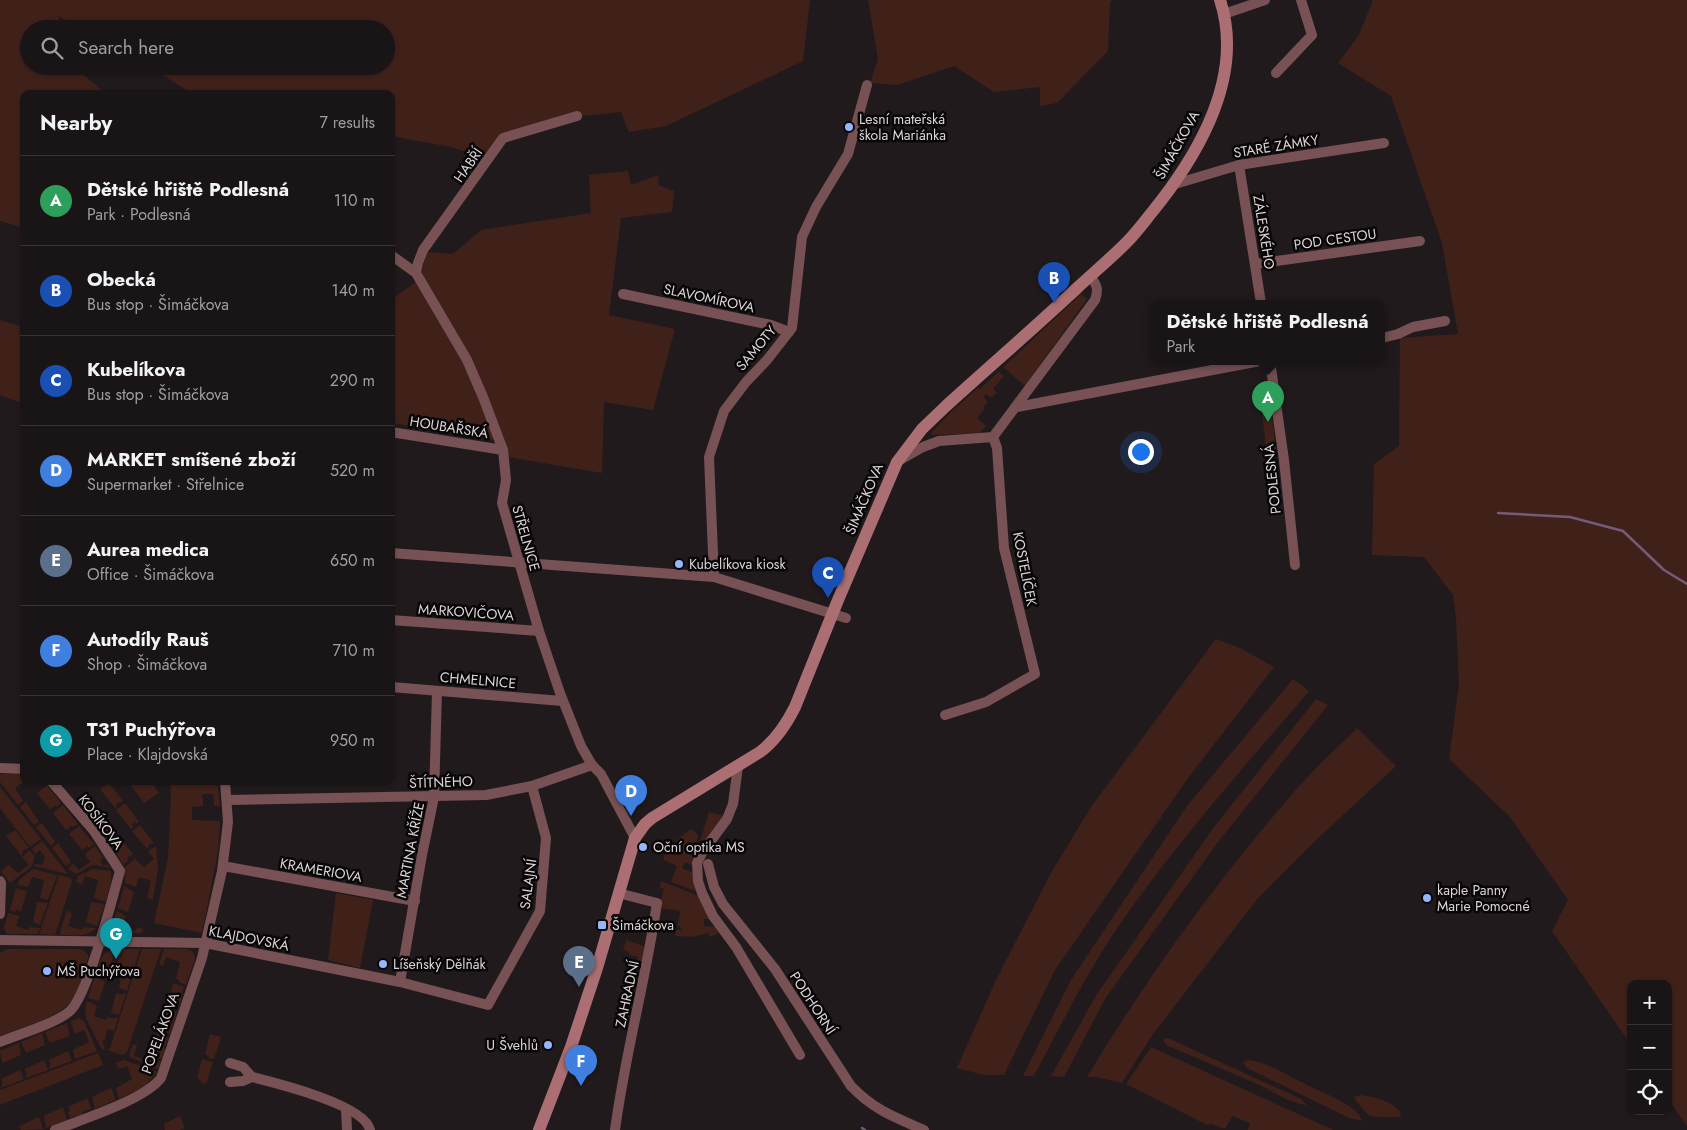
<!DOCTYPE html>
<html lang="en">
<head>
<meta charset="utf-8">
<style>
  :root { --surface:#191415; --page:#221d1e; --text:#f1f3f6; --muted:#9f9ea0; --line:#373334; --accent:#95b6fd }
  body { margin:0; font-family:Jost,sans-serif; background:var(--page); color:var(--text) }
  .controls { position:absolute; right:15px; bottom:15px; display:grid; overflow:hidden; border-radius:10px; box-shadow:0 1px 4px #0004 }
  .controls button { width:45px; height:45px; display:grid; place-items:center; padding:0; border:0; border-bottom:1px solid var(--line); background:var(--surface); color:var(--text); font:25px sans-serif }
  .you { position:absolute; left:1140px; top:451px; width:18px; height:18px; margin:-12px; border:4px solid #fff; border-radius:50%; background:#1a73e8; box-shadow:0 0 0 8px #1a73e833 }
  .badge { display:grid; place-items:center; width:32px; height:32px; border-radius:50%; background:var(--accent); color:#fff; font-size:16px; font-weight:700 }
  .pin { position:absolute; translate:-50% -41px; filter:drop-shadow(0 1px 2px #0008) }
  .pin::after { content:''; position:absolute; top:26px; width:18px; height:15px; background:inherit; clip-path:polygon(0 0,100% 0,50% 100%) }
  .popup { position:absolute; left:1150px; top:300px; width:235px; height:65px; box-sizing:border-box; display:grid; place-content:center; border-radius:10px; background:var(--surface); filter:drop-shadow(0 1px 4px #0005); font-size:16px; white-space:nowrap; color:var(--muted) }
  .popup b { font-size:19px; color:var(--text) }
  .popup::after { content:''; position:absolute; left:50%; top:100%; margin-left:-10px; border:10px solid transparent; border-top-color:var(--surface) }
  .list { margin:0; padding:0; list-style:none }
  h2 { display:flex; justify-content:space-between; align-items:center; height:65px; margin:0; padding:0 20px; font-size:21px }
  h2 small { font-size:16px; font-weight:400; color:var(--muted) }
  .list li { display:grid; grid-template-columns:32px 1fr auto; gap:15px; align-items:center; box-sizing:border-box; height:90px; padding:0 20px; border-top:1px solid var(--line) }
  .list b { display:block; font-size:19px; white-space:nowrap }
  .list p { margin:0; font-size:16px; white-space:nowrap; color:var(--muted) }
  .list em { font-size:16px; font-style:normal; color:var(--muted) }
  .icon { flex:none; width:28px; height:28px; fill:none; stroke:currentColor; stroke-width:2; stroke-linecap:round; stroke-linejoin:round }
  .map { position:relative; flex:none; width:1687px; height:1130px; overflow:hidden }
  .search { position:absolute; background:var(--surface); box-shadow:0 1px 4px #0004; left:20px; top:20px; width:375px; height:55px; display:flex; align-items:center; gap:12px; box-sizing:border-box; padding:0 18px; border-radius:28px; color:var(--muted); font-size:19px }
  .panel { position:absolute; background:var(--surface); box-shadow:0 1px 4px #0004; left:20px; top:90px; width:375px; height:695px; border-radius:10px }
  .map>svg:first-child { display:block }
  .green { fill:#3f211a }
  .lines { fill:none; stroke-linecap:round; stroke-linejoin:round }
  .stream { stroke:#745b79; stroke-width:2.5 }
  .street { stroke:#775153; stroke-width:10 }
  .secondary { stroke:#ab6e72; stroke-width:12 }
  .poi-dot { fill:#95b6fd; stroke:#090607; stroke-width:2 }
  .labels { text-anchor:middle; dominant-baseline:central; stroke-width:5; stroke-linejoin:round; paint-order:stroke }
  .poi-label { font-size:14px; fill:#dbd5d7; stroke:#090607; text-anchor:start }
  .street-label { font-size:14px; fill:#dbd5d7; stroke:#090607 }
</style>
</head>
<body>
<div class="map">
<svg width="1687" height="1130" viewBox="0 0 1687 1130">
  <rect width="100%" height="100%" fill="#211a1c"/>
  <g class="green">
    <path d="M0 0H810L803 61 666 126 629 132 621 112 582 116 566 114 532 127 500 135 483 158 451 147 391 136V94H193L148 66H386V29H82L58 16 62 29H29V66H76L77 70 107 94H24V228L0 221Z"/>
    <path d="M868 0H1113L1110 2 1108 51 1057 103 1040 106V87L994 92 954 66 897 85 870 83 878 59Z"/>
    <path d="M1373 0H1687V1126L1668 1099V984H1631V1045L1552 931 1568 900 1510 817 1449 759 1459 684 1456 617 1453 595 1424 557 1372 555 1374 464 1399 446 1400 338 1458 334 1442 243 1391 96 1338 63 1359 35Z"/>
    <path d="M628 171 631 185 659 175 658 185 674 191 672 212 621 218 609 315 675 329 653 410 604 402 602 473 508 457 503 441 391 423V300L417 281 421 275 427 252 453 254 481 230 591 213 589 175Z"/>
    <path d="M1081 294 1087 299 1025 386 1003 367 999 372 1004 376 993 389 997 393 991 398 986 394 983 397 988 402 983 407 985 409 977 418 986 426 979 433 932 435 931 433 951 412 978 388 980 389Z"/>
    <path d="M0 320 24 327V404L0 395Z"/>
    <path d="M1270 403 1277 456 1267 457 1261 404Z"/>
    <path d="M1216 639 1242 649 1274 667 1188 778 1055 970 1004 1075H984L957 1068 996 980 1051 873 1091 807Z"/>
    <path d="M1293 679 1309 691C1244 767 1177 842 1120 924 1087 972 1061 1025 1034 1076H1023L1071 980 1187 806Z"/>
    <path d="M1316 699 1328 705 1218 842 1105 999 1064 1077 1051 1076 1097 994 1214 827Z"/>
    <path d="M1357 728 1396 766 1314 842 1258 898 1153 1034 1122 1083 1096 1077H1087C1148 976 1218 879 1295 791 1314 769 1336 749 1357 728Z"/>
    <path d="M0 774H24V781L15 788 23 801 18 805 0 782Z"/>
    <path d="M128 781H150L159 793 144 803Z"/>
    <path d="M170 781H217L220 806H214L213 794H203L201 797 203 798V806L192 807V820L220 821 218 852 202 933 154 923 168 858 171 795Z"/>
    <path d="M109 783 123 801 116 804 117 806 115 808 100 789Z"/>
    <path d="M47 785 61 803 56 807 55 805 50 809 37 793Z"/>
    <path d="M0 787 41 839 30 847 0 808Z"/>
    <path d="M88 797 101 812 96 817 97 819 93 822 79 804Z"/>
    <path d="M26 802 39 822 34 825 20 807Z"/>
    <path d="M125 803 139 822 136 824 135 822 132 824 133 827 131 829 116 810Z"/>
    <path d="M63 805 78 824 73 827 72 825 66 830 53 813Z"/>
    <path d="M709 812 726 816 700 855 699 845Z"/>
    <path d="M103 817 117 833 112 838 113 840 109 843 95 824Z"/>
    <path d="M42 823 55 842 51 846 36 827Z"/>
    <path d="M140 825 154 843 148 845 149 847 147 849 132 831Z"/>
    <path d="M79 826 94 844 89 848 88 846 82 850 69 834Z"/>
    <path d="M691 829 698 835 696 845 697 854H695L692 865 685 862 682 868 693 873 698 892 671 882 677 866 663 860 666 851 673 855 681 844 676 840Z"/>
    <path d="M15 830 29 848 22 851 23 853 21 855 6 836Z"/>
    <path d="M120 838 133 854 127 858 129 860 123 865 111 845Z"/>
    <path d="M42 841 68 874 34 866 36 864 42 865 45 857 40 850 35 854 32 849Z"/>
    <path d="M58 843 71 862 66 866 52 848Z"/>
    <path d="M95 846 103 858 100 860 103 866 107 864 110 868C105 867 98 865 93 865 81 868 79 880 68 868L74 864 79 870 90 862 85 854Z"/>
    <path d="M156 846 158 868 153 900 147 898 151 881 139 877 136 887 125 883 124 868 135 859 144 867 154 859 148 851Z"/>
    <path d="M30 850 35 857 31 867 10 883 1 871 9 865 18 873 29 865 22 857Z"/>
    <path d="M33 869 57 875 48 900 40 898 44 880 32 877 28 887 17 885 19 880Z"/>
    <path d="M93 869 111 871V883L106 902 94 898 98 880 85 876 82 885 76 882 78 876Z"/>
    <path d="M59 875 71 878 72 881 56 932 55 935 39 934Z"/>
    <path d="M661 881 699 896 711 919H704V926L716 927 719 933 710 937 708 933 692 937 676 936V930H681V927L677 926 681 911 659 908 664 889 660 888Z"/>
    <path d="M124 886 134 892 128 912 118 908Z"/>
    <path d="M16 888 27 891 21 911 16 910 15 912 10 910Z"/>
    <path d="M336 893 373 900 360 968 328 960Z"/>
    <path d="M37 902 48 903 40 925 33 922Z"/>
    <path d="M91 902 105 904 97 926 86 922Z"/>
    <path d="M67 910 72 914 68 926 82 930 83 927 96 928C87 938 72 935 61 935L60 932Z"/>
    <path d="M117 911 126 916 123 927 135 931 137 927 143 929 142 933 118 934 113 931 112 925Z"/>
    <path d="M8 913 19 916 16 926 28 930 30 927 40 928 37 934H7L4 928Z"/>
    <path d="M626 940 647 947 644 962 638 961V957L630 955 627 951 623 950Z"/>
    <path d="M8 949H77L84 950 88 955V958C84 971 81 987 73 999 62 1017 20 1028 0 1036V953Z"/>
    <path d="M116 949 112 961 117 963 119 957 121 958 124 949H140L127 991 119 988 122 971 110 967 107 977 96 973C100 961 101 951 116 949Z"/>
    <path d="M142 949H161L127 1052 122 1055 107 1050 110 1048Z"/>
    <path d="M164 949H187L193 952 195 958 186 985 179 982V980L176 979 180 962 166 957 163 966 159 964Z"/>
    <path d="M95 976 105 982 99 1001 88 998Z"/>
    <path d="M173 983 185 987 183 989 182 993H183L178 1009 171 1007 172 1005 168 1004Z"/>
    <path d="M116 993 122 995 123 993 126 994 119 1015 111 1013Z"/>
    <path d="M87 1001 97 1006 94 1016 106 1020 108 1017 114 1019 115 1017 118 1018 114 1031 107 1029 105 1039 102 1041 105 1048 102 1050 86 1018 85 1008Z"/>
    <path d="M165 1008 177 1012 170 1034 160 1029Z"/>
    <path d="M79 1018 84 1021 97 1051 75 1059 73 1050 89 1042 84 1030 75 1034 70 1022Z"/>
    <path d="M67 1023 70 1036 50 1043 45 1032Z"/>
    <path d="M42 1033 45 1045 26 1053 21 1042Z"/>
    <path d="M157 1033 169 1037 164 1048 165 1049 162 1059 154 1057 155 1054 152 1053Z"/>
    <path d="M210 1034 221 1037 214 1059 208 1058 209 1056 205 1054Z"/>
    <path d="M1168 1038 1301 1099 1307 1105C1290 1104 1273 1091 1257 1084 1228 1071 1198 1059 1168 1046L1164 1042V1039Z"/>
    <path d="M19 1043 21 1055 2 1063 0 1051Z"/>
    <path d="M133 1044 137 1045 134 1056 147 1061 148 1058 161 1062 158 1069 130 1057 129 1055Z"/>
    <path d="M1151 1047 1318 1123 1334 1130H1248L1250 1123 1232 1116 1225 1129 1211 1124 1207 1125 1126 1084Z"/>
    <path d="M68 1051 72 1061 50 1069 49 1066 51 1065 49 1060Z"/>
    <path d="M98 1053 103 1065 0 1105V1090Z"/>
    <path d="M202 1059 213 1062 206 1084 200 1082 201 1080 197 1079Z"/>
    <path d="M44 1060 48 1070 26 1078 25 1076 27 1075 25 1069Z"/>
    <path d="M124 1060 157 1072 145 1086 119 1099 116 1088 132 1079 127 1066 118 1069 116 1063Z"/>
    <path d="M1248 1060C1267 1062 1286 1075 1303 1083 1319 1091 1338 1098 1352 1108 1357 1112 1360 1115 1362 1121L1349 1118 1247 1068 1243 1062Z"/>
    <path d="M20 1070 24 1079 1 1088V1086L3 1084 1 1079Z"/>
    <path d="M111 1088 116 1100 95 1109 92 1097Z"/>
    <path d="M1362 1095C1375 1097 1395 1102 1401 1114L1400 1117C1372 1116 1371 1123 1354 1097Z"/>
    <path d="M87 1098 92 1110 90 1109 82 1112 83 1114 70 1118 68 1112 70 1111 68 1107Z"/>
    <path d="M63 1107 67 1120 46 1128 44 1116Z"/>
    <path d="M180 1116 185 1128 179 1130H165L164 1124Z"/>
    <path d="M39 1117 43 1129 21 1130 19 1126Z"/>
  </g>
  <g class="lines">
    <g class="stream">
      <path d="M1498 513 1570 517 1623 531 1664 570 1687 584"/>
      <path d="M862 1128 865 1130"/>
    </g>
    <g class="street">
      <path d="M1224 14 1265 0"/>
      <path d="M1276 73 1312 35 1301 0"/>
      <path d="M1239 165 1261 303"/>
      <path d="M1175 184 1239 165 1384 143"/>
      <path d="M391 255 416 273 467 360 483 397 503 450 506 480 502 503 539 631 560 693 581 746 592 765 601 774 635 838"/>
      <path d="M1255 264 1420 241"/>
      <path d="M416 273 418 263 423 250 503 138 577 116"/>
      <path d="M623 294 771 325 789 332"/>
      <path d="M1382 338 1398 334 1413 327 1445 321"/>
      <path d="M1270 361 1284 460 1295 565"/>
      <path d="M1017 407 1260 361"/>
      <path d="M391 432 503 450"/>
      <path d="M900 460 923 447 939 441 993 437 1095 300C1099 289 1097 285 1090 276"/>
      <path d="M391 553 714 577 846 618"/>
      <path d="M714 577 709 457 724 411 746 382 767 360 792 328 802 237 816 207 848 154 867 85"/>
      <path d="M391 620 539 631"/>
      <path d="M391 687 562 701"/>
      <path d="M945 715 986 702 1035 674 1004 548 997 448 993 437"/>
      <path d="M738 766 733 804 727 819 702 853 697 863 698 881 702 893 713 916 736 947 800 1055"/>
      <path d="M0 768 24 769"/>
      <path d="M227 800 486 795 532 786 592 765"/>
      <path d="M708 864 714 887 723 904 775 969 851 1086C874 1110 894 1117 924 1130"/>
      <path d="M223 866 415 901"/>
      <path d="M0 881 1 883 0 914"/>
      <path d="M0 940 205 943 400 982 488 1005 540 911 546 838 532 786"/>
      <path d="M400 982 422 855 434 797 437 691"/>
      <path d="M0 1042C19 1034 55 1024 70 1011 88 995 112 899 120 871L94 831 51 781"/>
      <path d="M252 1077C276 1083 365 1105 370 1130"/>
      <path d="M230 1082 243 1081 252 1077 243 1067 230 1063"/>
      <path d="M346 1109 347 1130"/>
      <path d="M55 1130C83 1119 144 1100 161 1078L202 958 222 871 228 822 225 781"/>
      <path d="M615 1130C625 1054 646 979 657 903L618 893"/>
    </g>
    <path class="secondary" d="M539 1130 571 1047 597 968 635 838 645 824 652 818 760 752C776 740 786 725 795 707L838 600 897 462 922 429 946 406C989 367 1033 329 1076 289 1092 274 1110 259 1126 243 1136 233 1144 222 1153 211 1199 154 1245 76 1220 0"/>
  </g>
  <g class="poi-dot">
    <circle cx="849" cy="127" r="5"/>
    <circle cx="679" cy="564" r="5"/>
    <circle cx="643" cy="847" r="5"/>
    <circle cx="1427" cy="898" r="5"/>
    <rect x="597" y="920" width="10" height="10" rx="2.5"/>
    <circle cx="383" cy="964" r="5"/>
    <circle cx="47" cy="971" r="5"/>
    <circle cx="548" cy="1045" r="5"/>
  </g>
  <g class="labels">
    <g class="poi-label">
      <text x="859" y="119">Lesní mateřská<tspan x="859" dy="16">škola Mariánka</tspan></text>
      <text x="689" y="564">Kubelíkova kiosk</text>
      <text x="653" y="847">Oční optika MS</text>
      <text x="1437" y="890">kaple Panny<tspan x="1437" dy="16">Marie Pomocné</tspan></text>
      <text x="612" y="925">Šimáčkova</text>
      <text x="393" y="964">Líšeňský Dělňák</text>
      <text x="57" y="971">MŠ Puchýřova</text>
      <text x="538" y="1045" text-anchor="end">U Švehlů</text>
    </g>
    <g class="street-label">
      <text transform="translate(1177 145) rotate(-61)">ŠIMÁČKOVA</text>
      <text transform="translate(1276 146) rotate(-9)">STARÉ ZÁMKY</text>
      <text transform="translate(468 165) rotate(-55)">HABŘÍ</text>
      <text transform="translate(1264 232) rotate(81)">ZÁLESKÉHO</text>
      <text transform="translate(1335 239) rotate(-8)">POD CESTOU</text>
      <text transform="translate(709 298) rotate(12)">SLAVOMÍROVA</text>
      <text transform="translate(756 348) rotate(-50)">SAMOTY</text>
      <text transform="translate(449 427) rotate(9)">HOUBAŘSKÁ</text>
      <text transform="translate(1272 479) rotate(-96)">PODLESNÁ</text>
      <text transform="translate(864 499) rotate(-67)">ŠIMÁČKOVA</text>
      <text transform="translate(526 538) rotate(74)">STŘELNICE</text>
      <text transform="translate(1025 569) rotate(79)">KOSTELÍČEK</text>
      <text transform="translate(466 612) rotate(4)">MARKOVIČOVA</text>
      <text transform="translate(478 680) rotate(5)">CHMELNICE</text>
      <text transform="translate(441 782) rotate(-2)">ŠTÍTNÉHO</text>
      <text transform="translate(101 822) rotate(53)">KOSÍKOVA</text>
      <text transform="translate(410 850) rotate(-79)">MARTINA KŘÍŽE</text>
      <text transform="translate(321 870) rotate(10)">KRAMERIOVA</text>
      <text transform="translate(528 884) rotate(-82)">SALAJNÍ</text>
      <text transform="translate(249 938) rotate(11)">KLAJDOVSKÁ</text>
      <text transform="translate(627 994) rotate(-78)">ZAHRADNÍ</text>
      <text transform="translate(813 1003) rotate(57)">PODHORNÍ</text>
      <text transform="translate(160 1033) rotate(-70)">POPELÁKOVA</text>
    </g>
  </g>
</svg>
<div class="controls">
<button>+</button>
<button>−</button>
<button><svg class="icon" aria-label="locate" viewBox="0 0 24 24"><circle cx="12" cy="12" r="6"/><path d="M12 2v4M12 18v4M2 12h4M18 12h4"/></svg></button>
</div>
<div class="you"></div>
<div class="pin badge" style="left:1268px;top:422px;background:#2e9e5b">A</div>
<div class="popup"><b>Dětské hřiště Podlesná</b>Park</div>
<div class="pin badge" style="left:1054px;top:303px;background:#1a4fb4">B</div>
<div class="pin badge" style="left:828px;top:598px;background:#1a4fb4">C</div>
<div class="pin badge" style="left:631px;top:816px;background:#3f7fe0">D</div>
<div class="pin badge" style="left:579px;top:987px;background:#5c6f8a">E</div>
<div class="pin badge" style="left:581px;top:1086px;background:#3f7fe0">F</div>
<div class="pin badge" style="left:116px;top:959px;background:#0f9aa8">G</div>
<div class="search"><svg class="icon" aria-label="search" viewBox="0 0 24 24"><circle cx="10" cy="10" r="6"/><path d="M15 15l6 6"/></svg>Search here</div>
<section class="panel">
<h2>Nearby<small>7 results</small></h2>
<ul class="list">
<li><span class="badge" style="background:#2e9e5b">A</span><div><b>Dětské hřiště Podlesná</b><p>Park · Podlesná</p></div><em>110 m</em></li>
<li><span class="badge" style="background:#1a4fb4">B</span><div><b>Obecká</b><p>Bus stop · Šimáčkova</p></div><em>140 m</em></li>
<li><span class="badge" style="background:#1a4fb4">C</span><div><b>Kubelíkova</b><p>Bus stop · Šimáčkova</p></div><em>290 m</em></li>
<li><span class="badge" style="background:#3f7fe0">D</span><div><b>MARKET smíšené zboží</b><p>Supermarket · Střelnice</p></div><em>520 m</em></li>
<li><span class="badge" style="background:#5c6f8a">E</span><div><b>Aurea medica</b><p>Office · Šimáčkova</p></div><em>650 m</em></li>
<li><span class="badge" style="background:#3f7fe0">F</span><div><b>Autodíly Rauš</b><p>Shop · Šimáčkova</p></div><em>710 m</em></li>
<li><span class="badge" style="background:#0f9aa8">G</span><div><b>T31 Puchýřova</b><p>Place · Klajdovská</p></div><em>950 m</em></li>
</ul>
</section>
</div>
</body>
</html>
